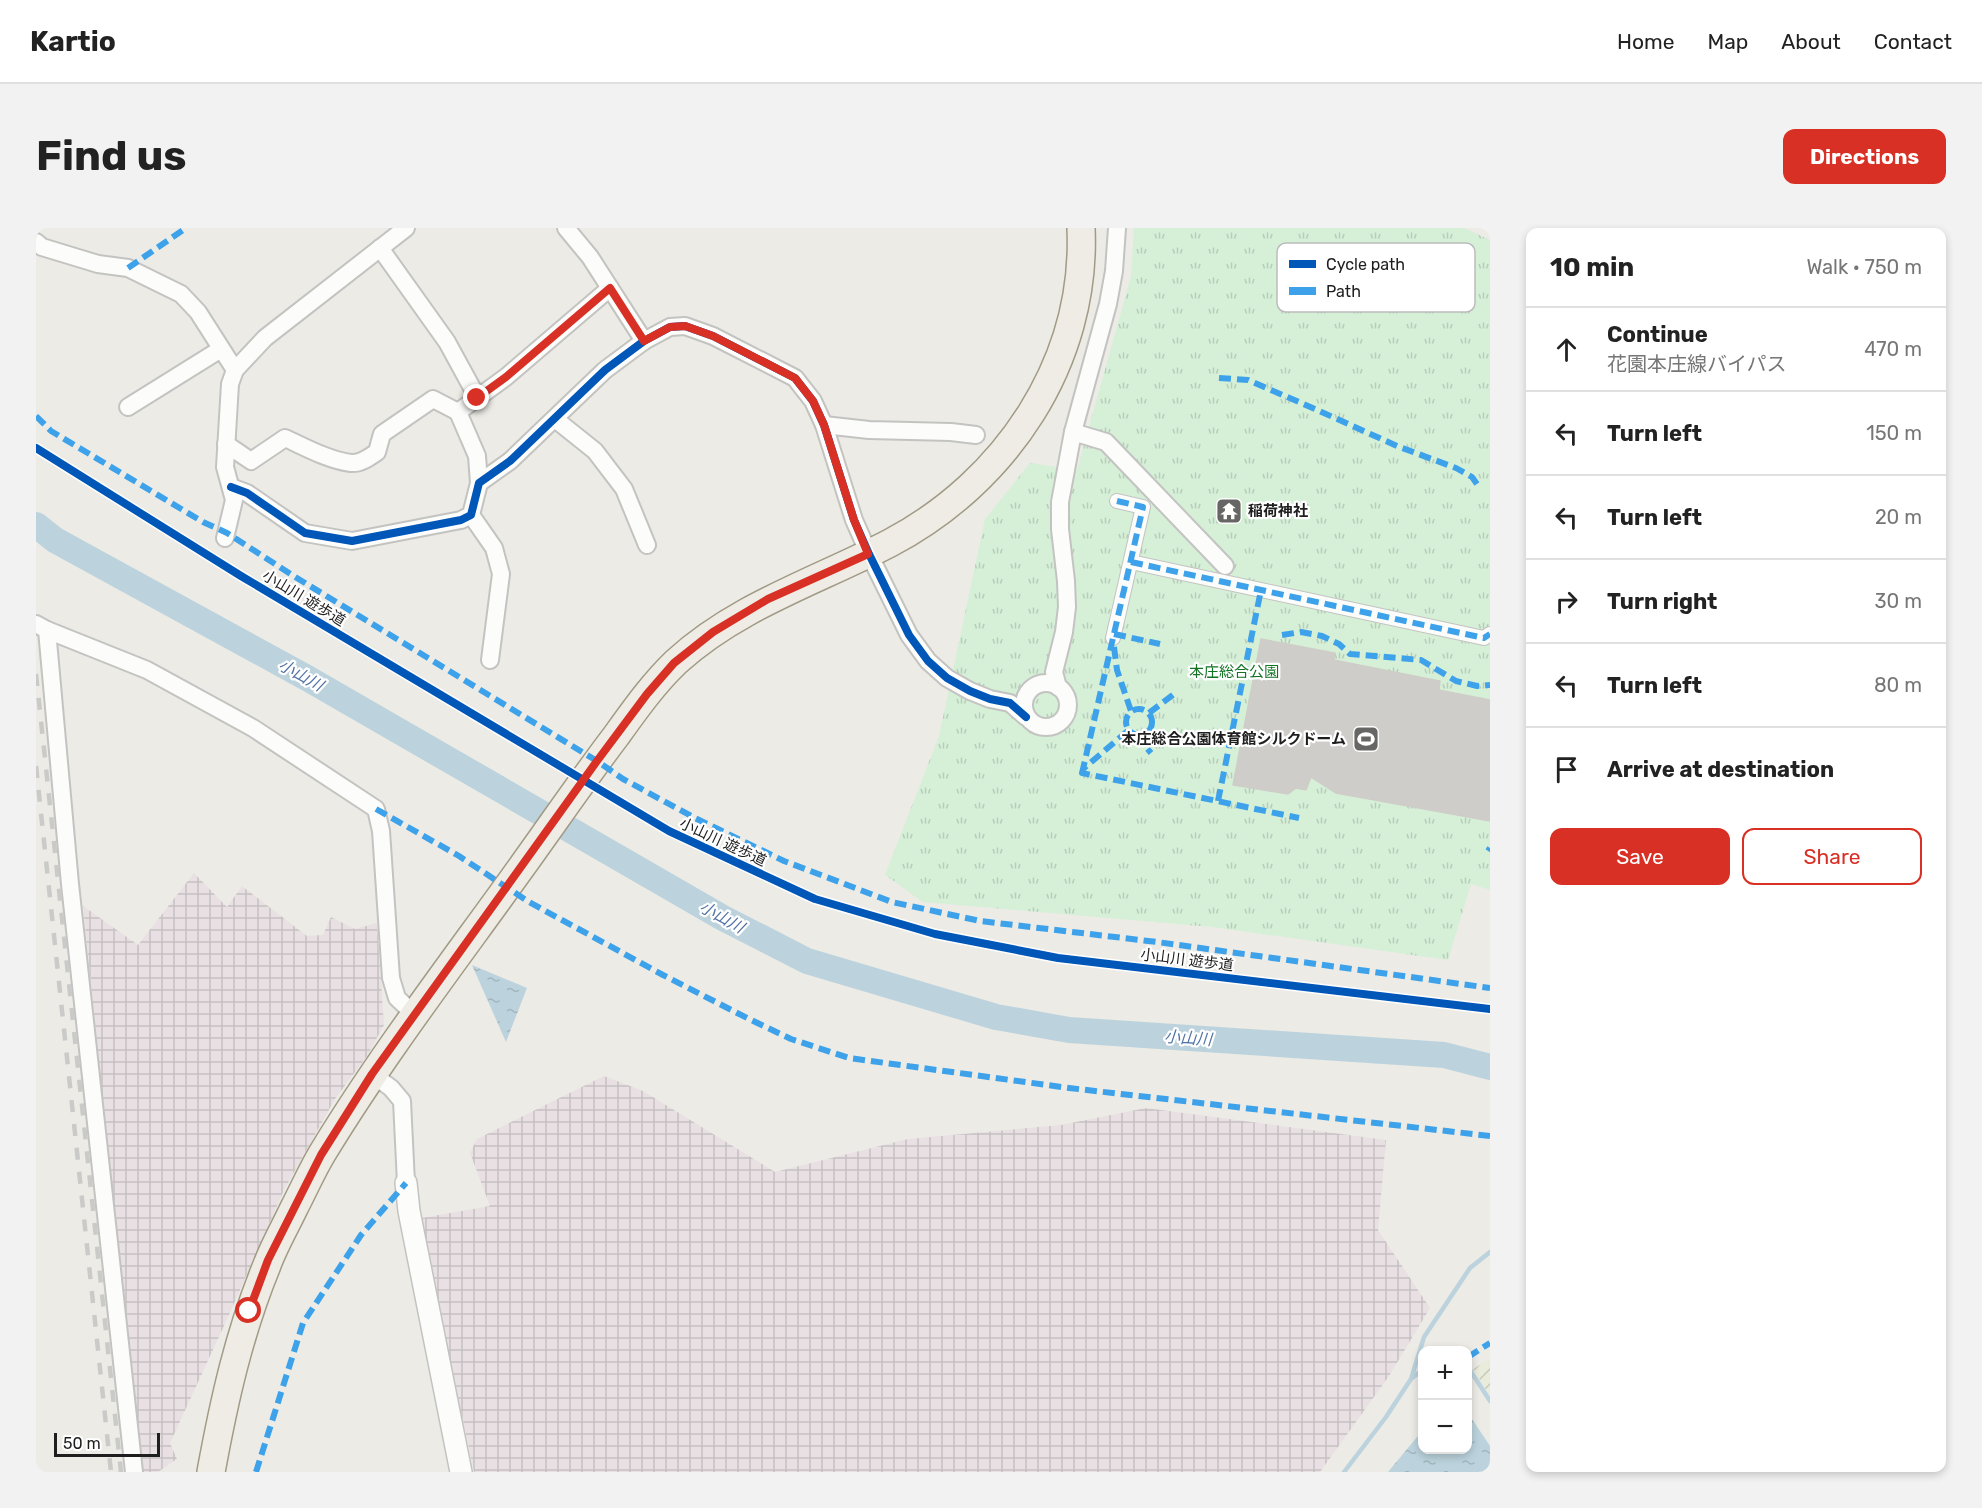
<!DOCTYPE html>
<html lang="en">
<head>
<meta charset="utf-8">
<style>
  :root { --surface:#fff; --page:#f2f2f2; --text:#222; --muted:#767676; --line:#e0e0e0; --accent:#d93025 }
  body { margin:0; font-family:Rubik,"Noto Sans JP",sans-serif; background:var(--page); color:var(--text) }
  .controls { position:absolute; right:18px; bottom:18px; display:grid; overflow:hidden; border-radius:12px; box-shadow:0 3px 9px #0003 }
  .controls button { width:54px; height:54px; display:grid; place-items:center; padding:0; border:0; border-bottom:2px solid var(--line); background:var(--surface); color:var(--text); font:30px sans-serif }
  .scale { position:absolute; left:18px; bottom:15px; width:106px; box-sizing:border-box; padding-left:6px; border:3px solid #1e1e1e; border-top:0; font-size:16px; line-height:21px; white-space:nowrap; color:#1e1e1e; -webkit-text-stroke:4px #fff; paint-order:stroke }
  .stop { position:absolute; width:18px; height:18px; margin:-14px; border:4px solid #d93025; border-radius:50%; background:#fff }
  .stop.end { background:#d93025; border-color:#fff; box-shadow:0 2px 6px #0008 }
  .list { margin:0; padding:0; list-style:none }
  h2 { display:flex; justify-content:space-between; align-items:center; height:78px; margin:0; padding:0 24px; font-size:26px }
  h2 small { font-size:20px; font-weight:400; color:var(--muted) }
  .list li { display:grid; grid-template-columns:39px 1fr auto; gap:18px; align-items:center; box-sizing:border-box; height:84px; padding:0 24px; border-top:2px solid var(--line) }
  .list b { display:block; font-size:22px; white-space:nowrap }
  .list p { margin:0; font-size:20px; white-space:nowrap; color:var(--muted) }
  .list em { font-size:20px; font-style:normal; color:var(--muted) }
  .actions { display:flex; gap:12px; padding:18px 24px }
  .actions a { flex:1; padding:14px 0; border:2px solid var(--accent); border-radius:12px; text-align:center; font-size:21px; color:var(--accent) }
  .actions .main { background:var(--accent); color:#fff }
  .icon { flex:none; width:33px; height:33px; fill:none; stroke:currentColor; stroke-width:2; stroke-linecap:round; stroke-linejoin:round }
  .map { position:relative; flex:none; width:1454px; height:1244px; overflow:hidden; border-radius:12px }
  header { display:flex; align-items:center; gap:36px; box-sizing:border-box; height:84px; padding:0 30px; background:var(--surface); border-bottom:2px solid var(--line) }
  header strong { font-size:28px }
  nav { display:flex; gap:33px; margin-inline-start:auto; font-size:21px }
  .intro { display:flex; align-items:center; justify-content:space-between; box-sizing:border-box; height:144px; padding:0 36px }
  h1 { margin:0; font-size:42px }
  .button { padding:15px 27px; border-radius:12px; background:var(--accent); color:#fff; font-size:21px; font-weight:700 }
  main { display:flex; gap:36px; padding:0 36px }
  aside { flex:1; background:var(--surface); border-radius:12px; box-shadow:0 3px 9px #0003 }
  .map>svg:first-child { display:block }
  .industrial { fill:url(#industrial-grid) }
  .farmland { fill:url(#farmland-furrows) }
  .park { fill:url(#park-tufts) }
  .water { fill:url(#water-ripples) }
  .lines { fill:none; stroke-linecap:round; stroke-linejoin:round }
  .stream { stroke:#bcd3dd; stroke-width:4.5 }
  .river { stroke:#bcd3dd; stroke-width:26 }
  .building { fill:#cfcdc9; stroke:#cfcdc8; stroke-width:1.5 }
  .pedestrian-casing { stroke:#c3c3c1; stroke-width:16 }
  .minor-casing { stroke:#c3c3c1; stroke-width:20 }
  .tertiary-casing { stroke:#c3c3c1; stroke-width:24 }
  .primary-casing { stroke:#a19a85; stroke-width:30 }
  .pedestrian { stroke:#fcfcfb; stroke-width:14 }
  .minor { stroke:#fcfcfb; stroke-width:16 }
  .tertiary { stroke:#fcfcfb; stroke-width:21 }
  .primary { stroke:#efece5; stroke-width:27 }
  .rail { stroke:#cacac9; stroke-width:4.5; stroke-dasharray:12 12; stroke-linecap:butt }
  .quiet { stroke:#3da2ea; stroke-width:6; stroke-dasharray:12 6; stroke-linecap:butt }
  .cycleway-casing { stroke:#fff; stroke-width:11 }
  .cycleway { stroke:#0057b8; stroke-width:8 }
  .route { stroke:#d93025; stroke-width:8 }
  .labels { text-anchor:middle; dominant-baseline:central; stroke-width:4.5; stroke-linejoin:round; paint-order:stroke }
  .poi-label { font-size:15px; font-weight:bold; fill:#1e1e1e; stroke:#fff; text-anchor:start }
  .street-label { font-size:15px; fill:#1e1e1e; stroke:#fff }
  .park-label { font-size:15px; fill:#137425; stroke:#fff }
  .water-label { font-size:16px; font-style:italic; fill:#5173a6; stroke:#fff }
  .key { fill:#fff; stroke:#bcbcbc; stroke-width:1.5 }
  .key-label { font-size:16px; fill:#1e1e1e }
</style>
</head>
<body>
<header>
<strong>Kartio</strong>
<nav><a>Home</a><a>Map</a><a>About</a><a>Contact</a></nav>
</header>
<div class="intro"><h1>Find us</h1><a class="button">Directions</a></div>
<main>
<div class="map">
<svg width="1454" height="1244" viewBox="0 0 1454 1244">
  <defs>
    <pattern id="industrial-grid" width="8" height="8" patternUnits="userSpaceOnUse" patternTransform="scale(1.5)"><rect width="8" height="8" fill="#e9e0e4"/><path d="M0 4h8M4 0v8" fill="none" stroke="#c7c0c3"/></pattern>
    <pattern id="farmland-furrows" width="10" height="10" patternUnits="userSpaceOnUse" patternTransform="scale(1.5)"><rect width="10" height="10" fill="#e9ecda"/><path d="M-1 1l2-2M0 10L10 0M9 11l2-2" fill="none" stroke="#c7cabb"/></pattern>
    <pattern id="park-tufts" width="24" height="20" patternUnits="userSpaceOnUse" patternTransform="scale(1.5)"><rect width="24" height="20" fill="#d6f0d8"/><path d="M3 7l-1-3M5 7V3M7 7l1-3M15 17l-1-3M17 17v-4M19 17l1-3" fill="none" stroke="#b7cdb9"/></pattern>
    <pattern id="water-ripples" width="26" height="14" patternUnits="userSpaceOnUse" patternTransform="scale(1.5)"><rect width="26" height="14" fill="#bcd3dd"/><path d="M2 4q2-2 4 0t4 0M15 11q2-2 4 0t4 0" fill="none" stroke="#a1b5bd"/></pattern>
  </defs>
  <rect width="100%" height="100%" fill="#ecebe6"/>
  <g class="industrial">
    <path d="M158 645 191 679 206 658 271 708 287 707 295 689 319 701 341 695 348 797 331 828 299 871 248 962 193 1087 134 1215 141 1231 122 1244H105L47 678 102 717Z"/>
    <path d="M568 848 607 863 739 944 872 911 1025 897 1110 880 1350 912 1342 1002 1394 1080 1353 1148 1284 1244H438L403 1079 386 990 454 978 434 925 441 911Z"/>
  </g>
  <path class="farmland" d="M1454 1131V1168L1437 1141Z"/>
  <path class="park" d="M1098 0H1428L1454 12V662L1435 656 1412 732 1176 699 887 674 849 647 903 508 949 291 994 235 1041 242 1095 48Z"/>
  <g class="water">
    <path d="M436 737 491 760 470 814Z"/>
    <path d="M1432 1185 1454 1218V1244H1352L1386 1203V1222H1432Z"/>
  </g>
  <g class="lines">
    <g class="stream">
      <path d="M1413 1122H1416"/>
      <path d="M1432 1139 1454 1173"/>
      <path d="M1375 1151 1386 1142"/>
      <path d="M1308 1244 1350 1189 1375 1151 1388 1109 1434 1040 1454 1024"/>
    </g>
    <path class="river" d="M0 297 19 312 271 450 687 690 771 733 960 789 1033 802 1408 827 1454 839"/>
  </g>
  <path class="building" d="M1225 411 1299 425 1298 432 1404 453 1403 462 1454 472V593L1300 565 1275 549 1270 562 1260 560 1252 566 1197 557Z"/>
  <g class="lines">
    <defs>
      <g id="pedestrian">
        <path d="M1095 334 1448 410 1454 406"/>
        <path d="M1077 410 1107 279 1081 273"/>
      </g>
      <g id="minor">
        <path d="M530 0 554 29 608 113"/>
        <path d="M0 14 6 19 62 36 92 40 145 66 162 84 199 142"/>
        <path d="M344 20 411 114 441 169"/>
        <path d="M92 179 185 121"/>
        <path d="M519 191 559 223 588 261 611 317"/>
        <path d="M788 197 833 202 915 204 940 207"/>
        <path d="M1037 204 1070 214 1189 338"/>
        <path d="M190 216 215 233 249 210C269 219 292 232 315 235 324 236 334 229 341 224L346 206 397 171 422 184"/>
        <path d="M443 255 441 228 422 184 470 149 574 60"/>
        <path d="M195 259 211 265 269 305 316 313 425 292 435 287 443 255 474 233 569 142 608 113 634 99 649 98 677 108 759 150 777 173 788 197 818 292 833 326 873 407 892 433 911 450 934 463 954 471 974 475 990 489"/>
        <path d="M435 287 458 320 465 346 454 432"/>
        <path d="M189 310 198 272 189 239 194 156 199 142 229 110 370 0"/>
        <path d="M0 396 11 402 111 442 217 500 340 581 345 603 355 750 361 770 379 787"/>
        <path d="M11 402 34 656 98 1244"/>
        <circle cx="1010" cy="477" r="22"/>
        <path d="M1022 459 1018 444 1028 404 1031 379 1030 353 1024 301V274L1037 204 1072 76 1078 43 1081 0"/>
        <path d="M336 846 355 860 366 873 370 955"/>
      </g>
      <path id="tertiary" d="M370 955 373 983 425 1244"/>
      <path id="primary" d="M175 1244C188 1173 203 1105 231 1037 238 1018 249 999 258 980 268 961 276 942 287 924 348 824 419 732 487 637 518 594 548 550 580 508 598 483 617 456 640 434 701 378 781 353 854 315 970 254 1051 134 1045 0"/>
    </defs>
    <use href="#pedestrian" class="pedestrian-casing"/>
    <use href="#minor" class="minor-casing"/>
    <use href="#tertiary" class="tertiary-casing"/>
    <use href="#primary" class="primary-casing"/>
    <use href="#pedestrian" class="pedestrian"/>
    <use href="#minor" class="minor"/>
    <use href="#tertiary" class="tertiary"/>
    <use href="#primary" class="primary"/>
    <g class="rail">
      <path d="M0 446 85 1244"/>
      <path d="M0 538 75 1244"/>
    </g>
    <g class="quiet">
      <path d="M92 40 150 0"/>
      <path d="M1183 150 1212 152 1279 181 1361 218 1420 240 1436 249 1443 259"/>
      <path d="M0 188 15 203 167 294 191 305 256 347 561 533 587 551 659 590 748 633 856 674 944 693 1121 714 1454 760"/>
      <path d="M1081 273 1107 279 1047 541 1093 502"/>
      <path d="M1095 334 1448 410 1454 406"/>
      <path d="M1078 406 1124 416"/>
      <path d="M1246 407 1265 404 1286 408 1303 416 1314 426 1385 432 1420 453 1441 458 1454 457"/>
      <path d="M1078 419 1081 442 1095 483"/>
      <circle cx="1103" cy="494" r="13"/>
      <path d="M1113 485 1138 466"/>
      <path d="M1100 507 1115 525"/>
      <path d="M1047 541 1046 545 1263 590"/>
      <path d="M1182 573 1225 362"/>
      <path d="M340 581 423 628 493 674 627 747 713 791 755 811 813 830 1033 860 1454 908"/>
      <path d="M1452 623 1454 620"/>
      <path d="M1432 1129 1454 1115"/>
      <path d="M220 1244 267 1095 325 1007 370 955"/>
    </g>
    <defs>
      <g id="cycleway">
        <path d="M0 220 205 348 633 603 779 671 899 706 1022 730 1454 781"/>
        <path d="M195 259 211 265 269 305 316 313 425 292 435 287 443 255 474 233 569 142 608 113 634 99 649 98 677 108 759 150 777 173 788 197 818 292 833 326 873 407 892 433 911 450 934 463 954 471 974 475 990 489"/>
      </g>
    </defs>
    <use href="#cycleway" class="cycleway-casing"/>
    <use href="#cycleway" class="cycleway"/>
  </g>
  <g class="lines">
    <path class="route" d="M213 1083 232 1032 285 927 336 846 561 533 611 466 638 435 677 404 732 371 832 326 818 292 788 197 777 173 759 150 677 108 649 98 634 99 608 113 574 60 470 149 441 170"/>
  </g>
  <defs>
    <symbol id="temple-square" viewBox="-11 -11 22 22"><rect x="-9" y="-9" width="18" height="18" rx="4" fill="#666664" stroke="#fff"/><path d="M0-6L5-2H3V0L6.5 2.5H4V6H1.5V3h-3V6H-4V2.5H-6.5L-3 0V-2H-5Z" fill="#fff"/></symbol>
    <symbol id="stadium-square" viewBox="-11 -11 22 22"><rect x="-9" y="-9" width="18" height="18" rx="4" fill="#666664" stroke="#fff"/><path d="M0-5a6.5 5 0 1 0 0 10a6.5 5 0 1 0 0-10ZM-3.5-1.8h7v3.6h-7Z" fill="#fff"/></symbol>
  </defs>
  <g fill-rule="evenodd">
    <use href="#temple-square" x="1178" y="268" width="30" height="30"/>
    <use href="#stadium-square" x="1315" y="496" width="30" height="30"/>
  </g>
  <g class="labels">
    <g class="poi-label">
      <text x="1212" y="283">稲荷神社</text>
      <text x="1310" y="511" text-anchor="end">本庄総合公園体育館シルクドーム</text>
    </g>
    <g class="street-label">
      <text transform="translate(268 370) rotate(31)">小山川 遊歩道</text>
      <text transform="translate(687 614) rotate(25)">小山川 遊歩道</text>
      <text transform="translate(1151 732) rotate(7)">小山川 遊歩道</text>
    </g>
    <g class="park-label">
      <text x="1198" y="444">本庄総合公園</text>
    </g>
    <g class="water-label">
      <text transform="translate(265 447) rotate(29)">小山川</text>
      <text transform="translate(686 689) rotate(29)">小山川</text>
      <text transform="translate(1152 810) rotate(4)">小山川</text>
    </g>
  </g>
  <rect x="1241" y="15" width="198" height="69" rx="9" class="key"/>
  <rect x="1253" y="32" width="27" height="8" fill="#0057b8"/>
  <rect x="1253" y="59" width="27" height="8" fill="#3da2ea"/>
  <g class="key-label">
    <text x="1290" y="42">Cycle path</text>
    <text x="1290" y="69">Path</text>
  </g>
</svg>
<div class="controls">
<button>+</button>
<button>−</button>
</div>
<div class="scale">50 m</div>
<div class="stop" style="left:213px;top:1083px"></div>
<div class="stop end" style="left:441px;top:170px"></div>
</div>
<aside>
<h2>10 min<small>Walk · 750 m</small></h2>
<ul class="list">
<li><svg class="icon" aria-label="ahead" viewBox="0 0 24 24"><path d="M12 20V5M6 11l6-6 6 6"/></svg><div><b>Continue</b><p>花園本庄線バイパス</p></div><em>470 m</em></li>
<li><svg class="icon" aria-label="left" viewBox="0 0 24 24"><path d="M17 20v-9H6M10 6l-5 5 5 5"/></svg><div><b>Turn left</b></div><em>150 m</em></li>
<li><svg class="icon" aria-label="left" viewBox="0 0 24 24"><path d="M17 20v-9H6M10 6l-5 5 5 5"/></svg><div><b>Turn left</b></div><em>20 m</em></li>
<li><svg class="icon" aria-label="right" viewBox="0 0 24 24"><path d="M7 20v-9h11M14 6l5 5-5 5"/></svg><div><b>Turn right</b></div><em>30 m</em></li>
<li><svg class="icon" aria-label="left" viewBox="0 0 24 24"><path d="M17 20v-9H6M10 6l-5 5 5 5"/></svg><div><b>Turn left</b></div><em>80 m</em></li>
<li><svg class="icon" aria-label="arrive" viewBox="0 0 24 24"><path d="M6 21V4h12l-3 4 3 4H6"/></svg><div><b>Arrive at destination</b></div></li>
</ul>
<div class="actions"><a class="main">Save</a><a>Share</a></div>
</aside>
</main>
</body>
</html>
